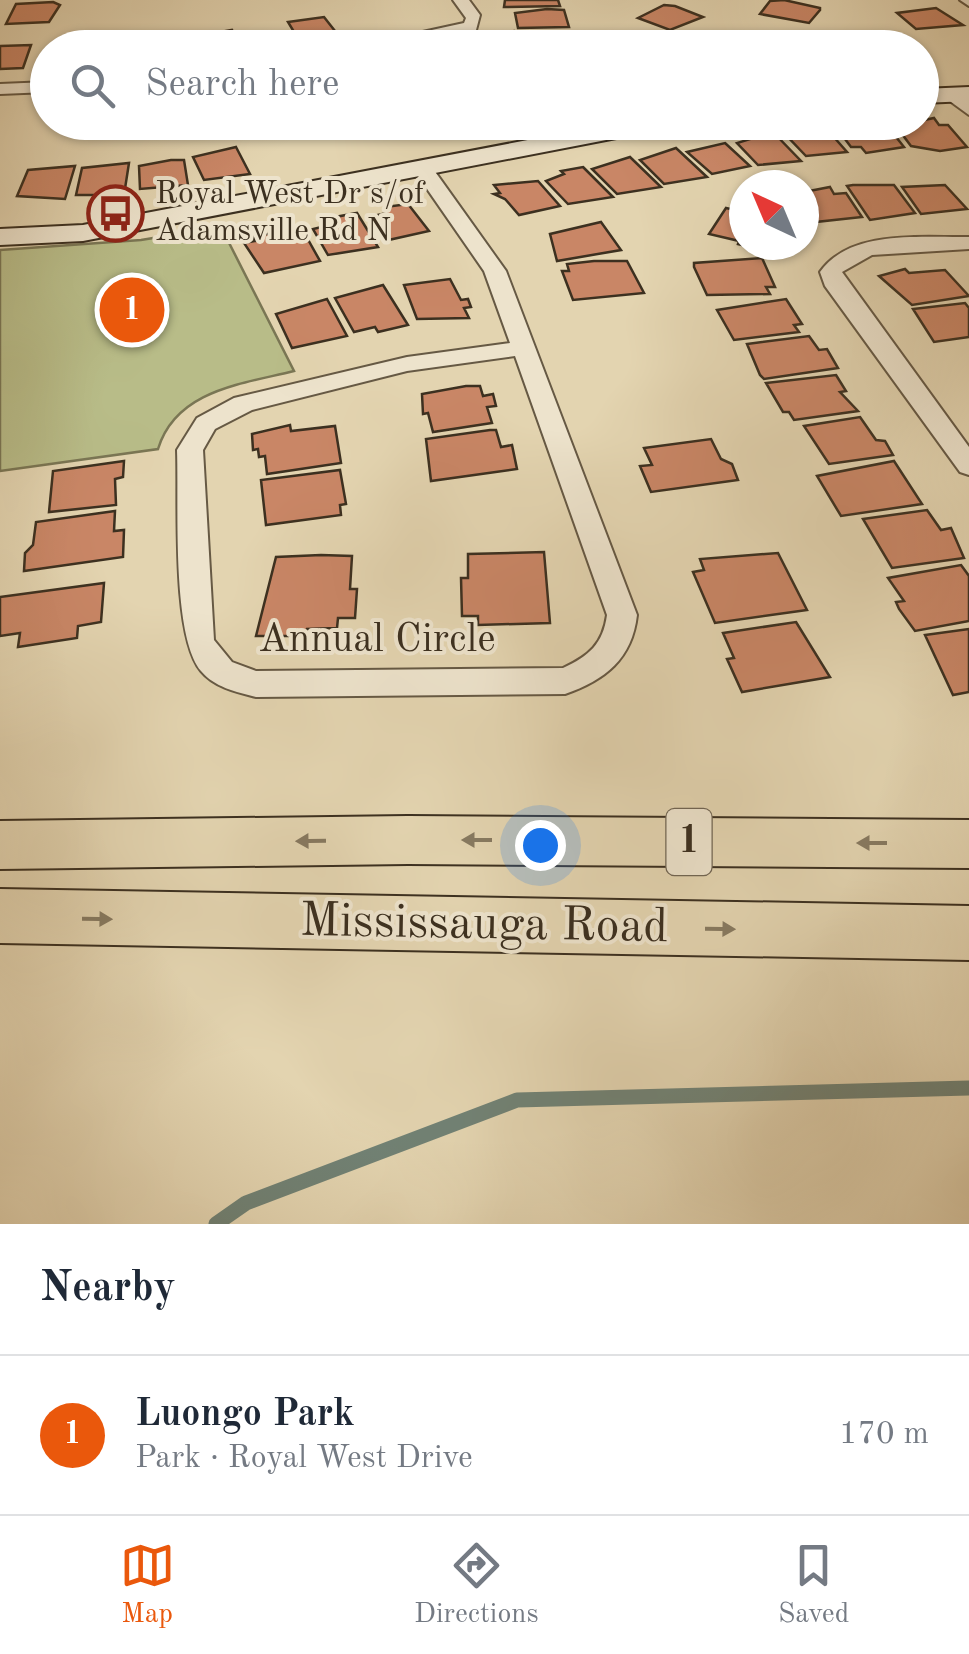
<!DOCTYPE html>
<html lang="en">
<head>
<meta charset="utf-8">
<style>
  :root { --surface:#fff; --page:#f2f2f3; --text:#1f2937; --muted:#747a83; --line:#e0e1e3; --accent:#ea580c }
  body { margin:0; font-family:"Old Standard TT",serif; background:var(--page); color:var(--text) }
  .compass { position:absolute; left:729px; top:170px; width:90px; height:90px; border-radius:50%; background:var(--surface); box-shadow:0 2px 8px #0004; rotate:316deg }
  .you { position:absolute; left:540px; top:845px; width:35px; height:35px; margin:-25px; border:8px solid #fff; border-radius:50%; background:#1a73e8; box-shadow:0 0 0 15px #1a73e833 }
  .badge { display:grid; place-items:center; width:65px; height:65px; border-radius:50%; background:var(--accent); color:#fff; font-size:32px; font-weight:700 }
  .pin { position:absolute; translate:-50% -50%; border:5px solid #fff; box-shadow:0 2px 10px #0006 }
  .list { margin:0; padding:0; list-style:none }
  h2 { display:flex; justify-content:space-between; align-items:center; height:130px; margin:0; padding:0 40px; font-size:42px }
  h2 small { font-size:32px; font-weight:400; color:var(--muted) }
  .list li { display:grid; grid-template-columns:65px 1fr auto; gap:30px; align-items:center; box-sizing:border-box; height:160px; padding:0 40px; border-top:2px solid var(--line) }
  .list b { display:block; font-size:38px; white-space:nowrap }
  .list p { margin:0; font-size:32px; white-space:nowrap; color:var(--muted) }
  .list em { font-size:32px; font-style:normal; color:var(--muted) }
  .icon { flex:none; width:55px; height:55px; fill:none; stroke:currentColor; stroke-width:2; stroke-linecap:round; stroke-linejoin:round }
  .map { position:relative; flex:none; width:969px; height:1224px; overflow:hidden }
  .search { position:absolute; background:var(--surface); box-shadow:0 2px 8px #0004; left:30px; right:30px; top:30px; height:110px; display:flex; align-items:center; gap:25px; box-sizing:border-box; padding:0 35px; border-radius:55px; color:var(--muted); font-size:38px }
  .sheet { height:290px; background:var(--surface) }
  nav { display:flex; justify-content:space-around; align-items:center; box-sizing:border-box; height:140px; border-top:2px solid var(--line); background:var(--surface); font-size:28px; color:var(--muted) }
  nav a { display:grid; justify-items:center; gap:5px }
  nav .on { color:var(--accent) }
  .map>svg:first-child { display:block }
  .green { fill:#b8bc88; stroke:#7a7654; stroke-width:2.5 }
  .lines { fill:none; stroke-linecap:round; stroke-linejoin:round }
  .stream { stroke:#718275; stroke-width:15 }
  .building { fill:#c98666; stroke:#3c3020; stroke-width:2.5 }
  .street-casing { stroke:#665944; stroke-width:4 }
  .secondary-casing { stroke:#3c3020; stroke-width:4 }
  .primary-casing { stroke:#3c3020; stroke-width:4 }
  .street { fill:#ede3cc; fill-rule:evenodd }
  .secondary { fill:#ede3cc; fill-rule:evenodd }
  .primary { fill:#e3d4b0; fill-rule:evenodd }
  .oneway { fill:#877a61 }
  .labels { text-anchor:middle; dominant-baseline:central; stroke-width:8; stroke-linejoin:round; paint-order:stroke }
  .far-poi-label { font-size:32px; fill:#3c3020; stroke:#ede3cc; text-anchor:start }
  .shield { fill:#ede3cc; stroke:#716654; stroke-width:2.5 }
  .shield-label { font-size:38px; font-weight:bold; fill:#3c3020 }
  .street-label { font-size:40px; fill:#3c3020; stroke:#ede3cc }
  .near-street-label { font-size:48px; fill:#3c3020; stroke:#ede3cc }
</style>
</head>
<body>
<div class="map">
<svg width="969" height="1224" viewBox="0 0 969 1224">
  <rect width="100%" height="100%" fill="#e3d4b0"/>
  <filter id="stains"><feTurbulence type="fractalNoise" baseFrequency=".002" numOctaves="4"/><feColorMatrix values="0 0 0 0 .2 0 0 0 0 .09 0 0 0 0 .02 0 0 0 .5 -.17"/></filter>
  <radialGradient id="worn" r=".72"><stop offset=".6" stop-color="#630" stop-opacity="0"/><stop offset="1" stop-color="#630" stop-opacity=".3"/></radialGradient>
  <path class="green" d="M221 227 294 371C242 384 176 390 158 449L0 471V250L141 240Z"/>
  <g class="lines">
    <path class="stream" d="M216 1224 246 1203 517 1100 969 1088"/>
  </g>
  <g class="building">
    <path d="M505 0H558L560 6 504 7Z"/>
    <path d="M784 0 820 8V10L809 23 760 14 770 1Z"/>
    <path d="M53 2 60 5 49 22 6 24 16 4Z"/>
    <path d="M664 5 675 6 703 17 670 30 638 18Z"/>
    <path d="M936 8 963 25 916 29 897 13Z"/>
    <path d="M547 9 564 10 569 27 518 28 515 13Z"/>
    <path d="M324 17 335 31 316 36 297 37 288 22Z"/>
    <path d="M232 30 242 46 198 45 202 44 198 36Z"/>
    <path d="M514 31 549 38 546 40 558 43 556 47H489L493 39Z"/>
    <path d="M31 45 23 68 0 69V46Z"/>
    <path d="M934 118 939 125H948L967 147 940 151 911 146 896 126Z"/>
    <path d="M885 123 904 147 866 153 861 147H851L836 127Z"/>
    <path d="M825 127 847 152 806 156 785 134Z"/>
    <path d="M773 132 801 161 758 165 737 143Z"/>
    <path d="M725 143 750 166 712 174 687 152Z"/>
    <path d="M236 147 250 174 204 180 193 157Z"/>
    <path d="M676 148 707 177 664 184 640 160Z"/>
    <path d="M630 157 661 187 617 194 592 169Z"/>
    <path d="M171 160H184L188 185 140 189 139 166Z"/>
    <path d="M129 163 124 195H76L82 168Z"/>
    <path d="M75 166 65 199 17 196 28 170Z"/>
    <path d="M583 167 613 197 568 204 546 181 564 174 561 171Z"/>
    <path d="M538 181 560 206 519 215 505 199 494 194 500 193 494 185Z"/>
    <path d="M853 185H894L915 213 870 220 847 186Z"/>
    <path d="M945 185 967 209 921 214 902 187Z"/>
    <path d="M830 187 834 194 846 193 862 217 806 223 804 192Z"/>
    <path d="M408 204 429 231 384 241 368 217 387 213 385 207Z"/>
    <path d="M726 208 744 212V245H766L763 250 738 244 739 241 709 234Z"/>
    <path d="M357 213 378 247 328 255 313 229 334 224 330 218Z"/>
    <path d="M601 222 621 250 557 261 550 234Z"/>
    <path d="M301 227 320 261 264 273 244 243 255 241 253 237Z"/>
    <path d="M762 258 775 287H766L770 294 707 295 694 267V263Z"/>
    <path d="M594 261H627L644 293 573 300 562 271H569L567 264Z"/>
    <path d="M905 269 909 273 945 270 969 296 912 305 879 276Z"/>
    <path d="M450 279 461 300 468 299 471 307 464 308 469 318 417 319 404 285Z"/>
    <path d="M383 285 408 325 378 332 375 327 354 332 335 298Z"/>
    <path d="M327 299 347 336 292 348 276 314Z"/>
    <path d="M786 299 802 324 794 325 799 332 734 340 717 310Z"/>
    <path d="M965 303 969 308V337L934 342 913 309Z"/>
    <path d="M809 336 819 350 827 349 838 368 764 379 760 375 747 344Z"/>
    <path d="M836 375 846 391 840 392 858 411 794 420 789 412H783L766 383Z"/>
    <path d="M466 386H480L483 396 493 394 496 406 487 407 492 423 433 432 428 413 423 414 422 394Z"/>
    <path d="M860 417 876 440 885 441 893 455 829 464 804 426Z"/>
    <path d="M290 425 291 431 335 426 341 463 267 474 265 456 259 457 258 449 253 450 252 434Z"/>
    <path d="M490 430H496L501 447 512 445 517 469 431 481 426 439Z"/>
    <path d="M711 439 721 459 732 464 738 480 651 492 640 466 652 465 644 448Z"/>
    <path d="M124 461 123 477 115 479 116 505 49 512 53 471Z"/>
    <path d="M894 461 922 504 841 516 817 476Z"/>
    <path d="M340 470 346 504 340 505 341 515 266 525 261 480Z"/>
    <path d="M927 510 941 530 951 528 964 558 892 568 863 519Z"/>
    <path d="M115 511 114 531 124 530 123 557 24 571 25 553 33 545 36 522Z"/>
    <path d="M544 552 550 623 478 625V616H462L461 578H468V554Z"/>
    <path d="M778 553 807 610 715 623 693 572 704 570 700 559Z"/>
    <path d="M321 555 352 556 350 589H357L355 618H338L337 628 307 629 306 636H256L276 557Z"/>
    <path d="M961 565 969 576V621L915 631 899 609 896 602 904 601 888 578Z"/>
    <path d="M104 583 101 622 78 626 77 638 18 647 20 633 0 636V597Z"/>
    <path d="M796 622 830 677 742 692 727 659 734 658 723 633Z"/>
    <path d="M969 629V692L953 695 925 635Z"/>
  </g>
  <g class="lines">
    <defs>
      <g id="street">
        <path d="M453 0H469L480 15 476 30 386 48H349L464 23 466 18Z"/>
        <path d="M960 0H969V6Z"/>
        <path d="M48 82V92L0 94V84Z"/>
        <path d="M947 91H959L969 100V115L947 99Z"/>
        <path d="M424 164 431 166 506 271 637 615C632 659 605 680 565 694L256 697C236 692 214 687 201 671 171 635 179 501 177 450L197 418 234 398 407 357 510 343 484 271 414 170ZM515 356 607 615C603 644 589 656 563 668L256 671 232 662 214 640 203 450 215 429 252 410 407 371Z"/>
        <path d="M969 237V249L872 255 842 272 969 447V475L960 472 825 286 820 272C850 229 922 238 969 237Z"/>
      </g>
      <g id="secondary">
        <path d="M969 87V101L922 103V89Z"/>
        <path d="M622 122H675L663 129 83 241 0 245V229L83 225Z"/>
      </g>
      <g id="primary">
        <path d="M408 816 969 820V868L408 864 0 869V821Z"/>
        <path d="M0 889 969 906V960L0 943Z"/>
      </g>
    </defs>
    <use href="#street" class="street-casing"/>
    <use href="#secondary" class="secondary-casing"/>
    <use href="#primary" class="primary-casing"/>
    <use href="#street" class="street"/>
    <use href="#secondary" class="secondary"/>
    <use href="#primary" class="primary"/>
  </g>
  <defs><path id="oneway-solid" d="M-6-.8H1V-3.2L6.5 0L1 3.2V.8H-6Z" transform="scale(2.5)"/></defs>
  <g class="oneway">
    <use href="#oneway-solid" transform="translate(477 840) rotate(-180)"/>
    <use href="#oneway-solid" transform="translate(311 841) rotate(179)"/>
    <use href="#oneway-solid" transform="translate(872 843) rotate(-180)"/>
    <use href="#oneway-solid" transform="translate(97 919) rotate(1)"/>
    <use href="#oneway-solid" transform="translate(720 929) rotate(1)"/>
  </g>
  <defs>
    <symbol id="bus-ring" viewBox="-11 -11 22 22"><circle r="9.5" fill="#ede3cc" stroke="#8f2418" stroke-width="1.5"/><path d="M-5-6H5V4H4V6H2V4H-2V6H-4V4H-5ZM-3.5-4V0h7V-4ZM-3.5 1.2v1.5H-2V1.2ZM2 1.2v1.5H3.5V1.2Z" fill="#8f2418"/></symbol>
  </defs>
  <g fill-rule="evenodd">
    <use href="#bus-ring" x="84" y="182" width="63" height="63"/>
  </g>
  <g class="labels">
    <g class="far-poi-label">
      <text x="155" y="195">Royal West Dr s/of<tspan x="155" dy="37">Adamsville Rd N</tspan></text>
    </g>
    <rect class="shield" x="666.5" y="809" width="45" height="66" rx="8"/>
    <g class="shield-label">
      <text x="689" y="842">1</text>
    </g>
    <g class="street-label">
      <text x="377" y="641">Annual Circle</text>
    </g>
    <g class="near-street-label">
      <text transform="translate(484 925) rotate(1)">Mississauga Road</text>
    </g>
  </g>
  <rect width="100%" height="100%" filter="url(#stains)"/>
  <rect width="100%" height="100%" fill="url(#worn)"/>
</svg>
<svg class="compass" viewBox="-18 -18 36 36"><path d="M0-13l5 13h-10z" fill="#e53935"/><path d="M0 13l5-13h-10z" fill="#747a83"/></svg>
<div class="you"></div>
<div class="pin badge" style="left:132px;top:310px">1</div>
<div class="search"><svg class="icon" aria-label="search" viewBox="0 0 24 24"><circle cx="10" cy="10" r="6"/><path d="M15 15l6 6"/></svg>Search here</div>
</div>
<section class="sheet">
<h2>Nearby<small></small></h2>
<ul class="list">
<li><span class="badge">1</span><div><b>Luongo Park</b><p>Park · Royal West Drive</p></div><em>170 m</em></li>
</ul>
</section>
<nav>
<a class="on"><svg class="icon" aria-label="map" viewBox="0 0 24 24"><path d="M3 6l6-2 6 2 6-2v14l-6 2-6-2-6 2zM9 4v14M15 6v14"/></svg>Map</a>
<a><svg class="icon" aria-label="directions" viewBox="0 0 24 24"><path d="M12 3l9 9-9 9-9-9zM9 14v-3h6M13 9l2 2-2 2"/></svg>Directions</a>
<a><svg class="icon" aria-label="saved" viewBox="0 0 24 24"><path d="M7 4h10v16l-5-4-5 4z"/></svg>Saved</a>
</nav>
</body>
</html>
